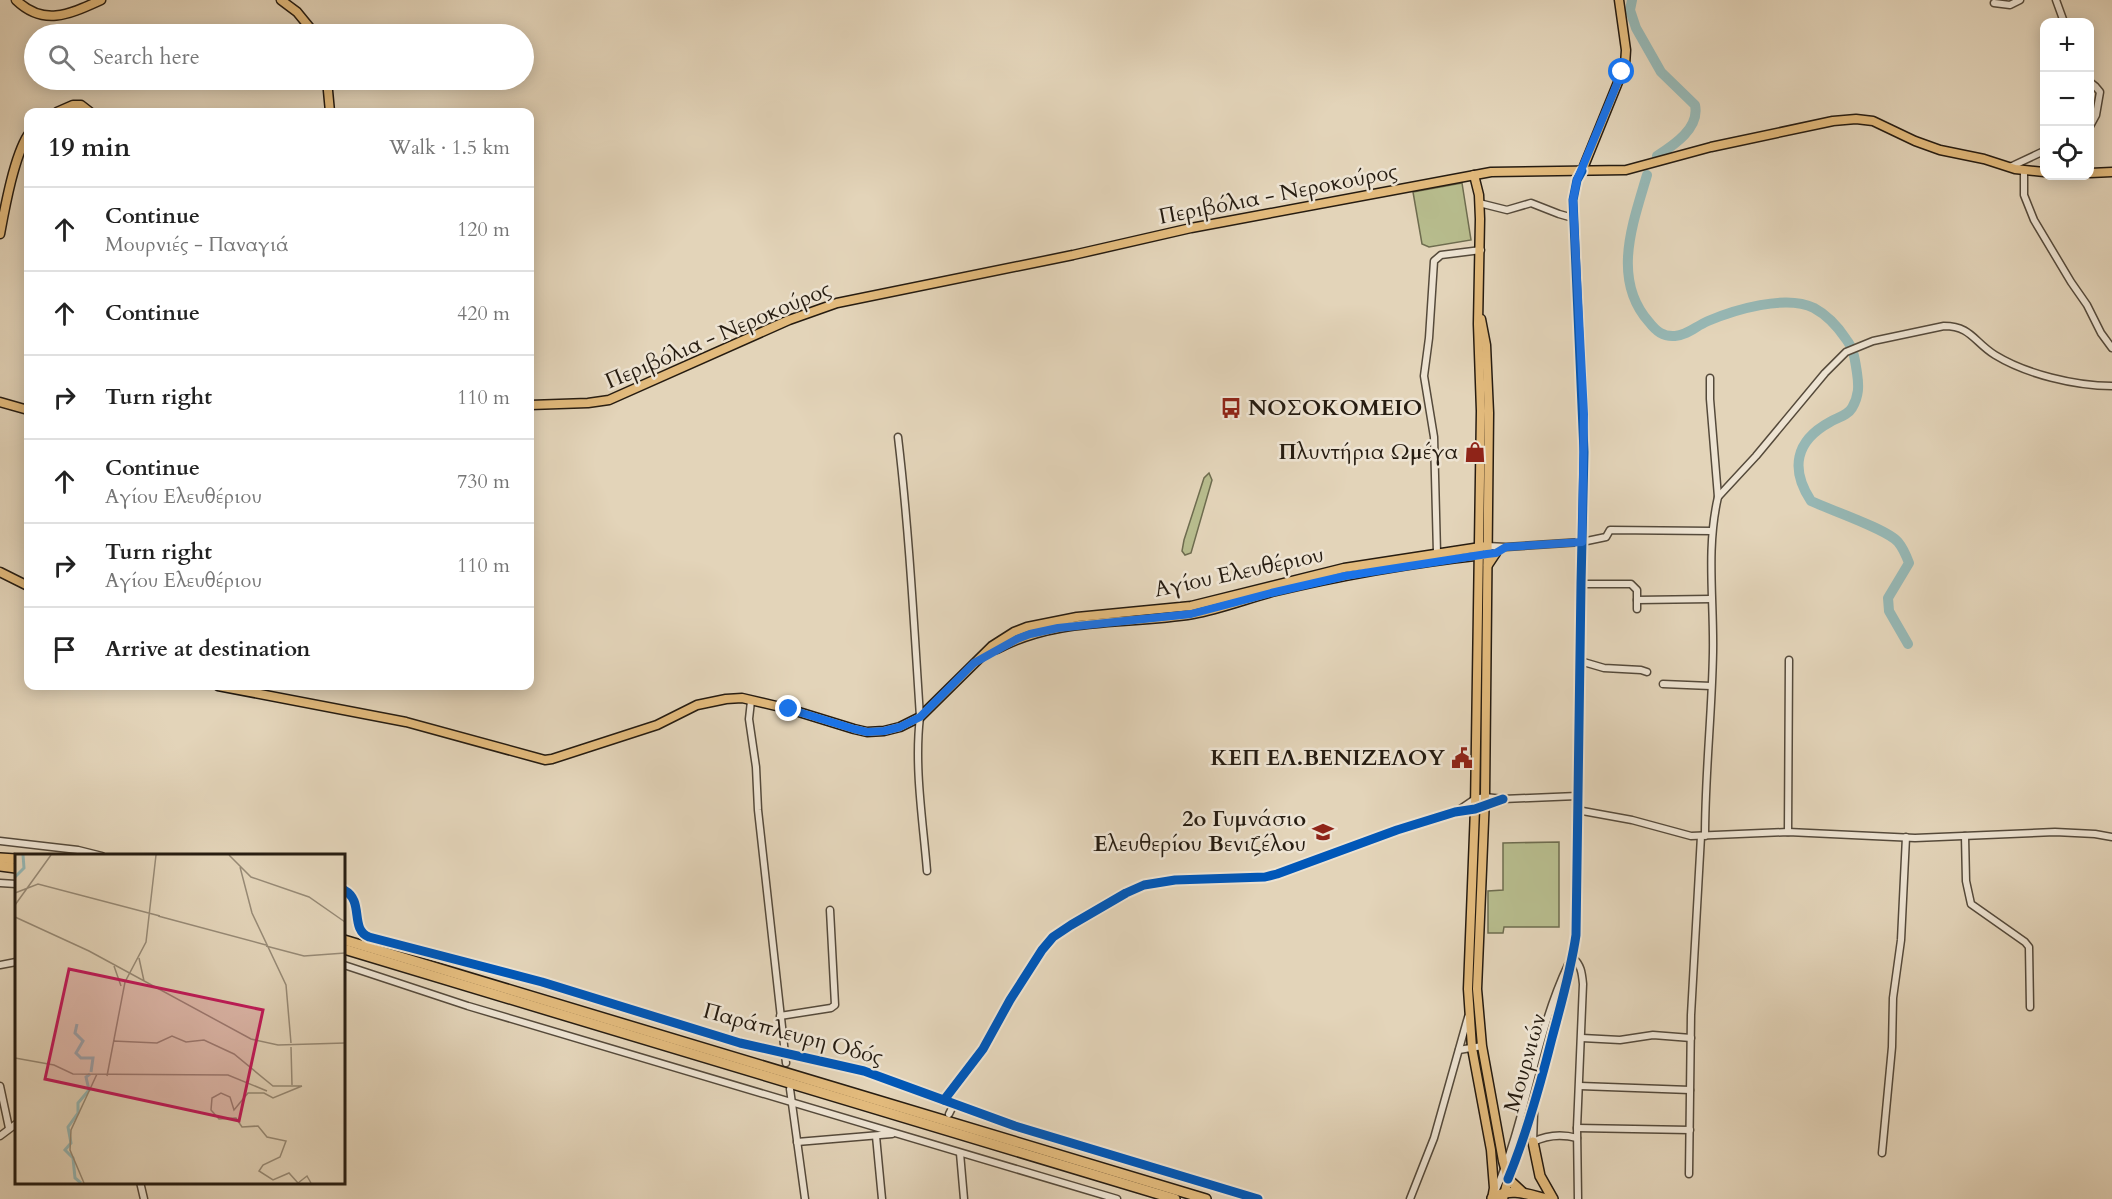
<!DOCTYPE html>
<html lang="en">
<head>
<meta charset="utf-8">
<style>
  :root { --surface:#fff; --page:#f6f6f6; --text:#222; --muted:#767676; --line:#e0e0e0 }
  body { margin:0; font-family:Cardo,serif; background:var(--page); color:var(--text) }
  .controls { position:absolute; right:18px; top:18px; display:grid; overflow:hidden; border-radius:12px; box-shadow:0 3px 15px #0003 }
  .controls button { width:54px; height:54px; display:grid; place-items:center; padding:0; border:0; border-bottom:2px solid var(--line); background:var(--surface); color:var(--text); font:30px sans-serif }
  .stop { position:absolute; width:18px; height:18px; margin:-14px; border:4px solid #1a73e8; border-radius:50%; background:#fff }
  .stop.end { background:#1a73e8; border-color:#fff; box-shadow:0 2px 6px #0008 }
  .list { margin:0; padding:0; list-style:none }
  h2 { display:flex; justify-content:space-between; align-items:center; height:78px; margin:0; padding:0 24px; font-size:26px }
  h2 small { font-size:20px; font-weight:400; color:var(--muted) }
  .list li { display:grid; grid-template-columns:39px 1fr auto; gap:18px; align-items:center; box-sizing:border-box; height:84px; padding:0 24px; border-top:2px solid var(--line) }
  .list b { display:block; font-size:22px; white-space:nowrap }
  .list p { margin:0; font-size:20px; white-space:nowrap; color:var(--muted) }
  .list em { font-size:20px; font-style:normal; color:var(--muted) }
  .icon { flex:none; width:33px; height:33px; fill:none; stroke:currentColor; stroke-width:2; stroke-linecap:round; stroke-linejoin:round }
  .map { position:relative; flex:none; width:2112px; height:1199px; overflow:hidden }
  .search { position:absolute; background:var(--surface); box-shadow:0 3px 15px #0003; left:24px; top:24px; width:510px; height:66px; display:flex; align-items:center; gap:15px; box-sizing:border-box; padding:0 21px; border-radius:33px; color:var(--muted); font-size:22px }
  .panel { position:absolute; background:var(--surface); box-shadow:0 3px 15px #0003; left:24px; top:108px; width:510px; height:582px; border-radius:12px }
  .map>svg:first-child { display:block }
  .green { fill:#b7bc8d; stroke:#6e6c4f; stroke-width:1.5 }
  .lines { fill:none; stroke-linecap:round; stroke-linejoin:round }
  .river { stroke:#96b7b4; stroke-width:10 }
  .minor-casing { stroke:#554a3b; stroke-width:9 }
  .major-casing { stroke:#261c11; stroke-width:11 }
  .highway-casing { stroke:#261c11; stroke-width:12 }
  .minor { stroke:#ede3d2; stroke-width:6 }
  .major { stroke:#e2ba7c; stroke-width:8 }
  .highway { stroke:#e2ba7c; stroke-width:9 }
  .cycleway-casing { stroke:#ede3d2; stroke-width:13 }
  .cycleway { stroke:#0057b8; stroke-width:9 }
  .route { stroke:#1a73e8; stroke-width:8 }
  .labels { text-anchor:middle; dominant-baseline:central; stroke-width:5; stroke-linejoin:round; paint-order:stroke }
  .street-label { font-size:22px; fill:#261c11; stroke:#ede3d2 }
  .poi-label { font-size:22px; font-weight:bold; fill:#261c11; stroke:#ede3d2; text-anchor:end }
  .inset-river { fill:none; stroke:#96b7b4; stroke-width:3 }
  .inset-road { fill:none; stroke:#978a76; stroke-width:1.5 }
  .view { fill:#c2185b; fill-opacity:0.15; stroke:#c2185b; stroke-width:3 }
  .inset-edge { fill:none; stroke:#261c11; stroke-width:3 }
</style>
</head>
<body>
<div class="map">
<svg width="2112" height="1199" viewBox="0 0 2112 1199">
  <rect width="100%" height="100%" fill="#e3d4b9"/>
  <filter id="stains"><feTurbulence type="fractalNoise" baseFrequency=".00333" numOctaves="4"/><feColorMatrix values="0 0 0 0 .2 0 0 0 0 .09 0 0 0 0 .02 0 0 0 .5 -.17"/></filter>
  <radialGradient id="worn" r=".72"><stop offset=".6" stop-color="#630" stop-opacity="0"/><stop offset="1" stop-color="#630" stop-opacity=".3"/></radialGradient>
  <g class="green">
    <path d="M1462 183 1471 240 1429 247 1422 244 1413 192Z"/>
    <path d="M1209 473 1212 480 1191 553 1185 555 1182 551 1184 540 1204 478Z"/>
    <path d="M1559 842V927H1504L1503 933H1488V891L1503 890V843Z"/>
  </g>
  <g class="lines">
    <g class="river">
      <path d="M1632 0 1630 10 1636 28 1661 72 1695 105C1700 128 1674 145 1657 156"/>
      <path d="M1647 175C1633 223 1611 279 1649 322 1656 331 1663 337 1675 336 1688 335 1696 326 1708 321 1734 310 1786 294 1814 308 1827 315 1838 327 1846 339 1854 349 1855 360 1857 373 1859 386 1859 396 1852 408 1847 416 1838 417 1830 422 1795 441 1790 469 1811 501 1830 510 1887 529 1898 542 1903 548 1906 555 1909 563L1888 598 1889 611 1908 644"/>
    </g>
    <defs>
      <g id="minor">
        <path d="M2056 0 2064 22"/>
        <path d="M1994 3 2010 5 2020 0"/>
        <path d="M2090 82 2095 86 2100 92 2096 115 2090 126"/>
        <path d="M2010 167 2044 151"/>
        <path d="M2024 171V195L2034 220 2071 282 2087 305 2101 333 2112 348"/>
        <path d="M1479 203 1507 210 1531 203 1559 214 1573 218"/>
        <path d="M898 437C909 530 914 624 920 717 914 767 923 821 927 871"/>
        <path d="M1718 497 1756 456 1825 373 1846 352 1873 341 1944 326C1971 326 1974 342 1995 355 2026 374 2075 386 2112 386"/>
        <path d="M1487 546 1506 547 1582 542 1606 537 1610 530 1712 531"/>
        <path d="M1437 553 1434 437 1424 376 1429 338 1434 261 1441 255 1481 250"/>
        <path d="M1581 584H1631L1637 590V609"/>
        <path d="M1637 600 1711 599"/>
        <path d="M1580 661 1604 668 1641 670 1647 672"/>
        <path d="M1663 684 1711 686"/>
        <path d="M751 701 749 719 756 767 758 810 786 1063"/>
        <path d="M1577 810 1632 820 1691 836 1788 832 1915 838 2055 832 2095 834 2112 837"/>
        <path d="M1456 812 1475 799 1485 797 1503 799 1577 796"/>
        <path d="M1788 832 1789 660"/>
        <path d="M1705 836C1705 774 1712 713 1713 652 1714 600 1706 549 1718 497L1710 399V378"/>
        <path d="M1965 836 1966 881 1971 904 2025 942 2029 947 2030 1007"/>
        <path d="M0 841 78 850 102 856"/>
        <path d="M0 883 16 884"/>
        <path d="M344 890C365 901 349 929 369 937L542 982 740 1043 864 1071 1015 1126 1258 1199"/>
        <path d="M1572 957C1581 964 1582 973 1583 984L1577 1128 1578 1199"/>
        <path d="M0 965 16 962"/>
        <path d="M344 965 468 1006 1117 1199"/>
        <path d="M780 1016 831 1008 835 1005 830 910"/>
        <path d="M1582 1038 1620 1040 1653 1035 1691 1038"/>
        <path d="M1459 1050 1482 1046"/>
        <path d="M0 1086 9 1128"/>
        <path d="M1580 1086 1690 1090"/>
        <path d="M790 1089 805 1199"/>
        <path d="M944 1100 983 1049 1010 1000 1042 950 1053 937 1071 925 1126 893 1144 885 1175 880 1265 877 1277 874 1397 830 1455 812 1475 809 1503 799"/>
        <path d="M1534 1113 1533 1142C1547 1135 1562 1134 1577 1138"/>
        <path d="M949 1114 954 1104"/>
        <path d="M1577 1128 1690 1130"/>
        <path d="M0 1136 16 1124"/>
        <path d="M876 1136 882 1199"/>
        <path d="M797 1142 892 1134"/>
        <path d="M960 1153 964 1199"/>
        <path d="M1882 1153 1892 1047 1893 998 1901 940 1906 837"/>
        <path d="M1689 1174 1691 1015 1701 836"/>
        <path d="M1508 1179C1527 1133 1540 1086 1552 1038 1561 1004 1571 970 1576 935L1581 584 1584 452 1573 200 1577 180 1582 171"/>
        <path d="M140 1182 144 1199"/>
        <path d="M1495 1192C1527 1119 1534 1037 1568 965"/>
        <path d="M1410 1199 1434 1138 1468 1017"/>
      </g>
      <g id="major">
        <path d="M16 0C44 27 70 14 101 0"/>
        <path d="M281 0 297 12 315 34"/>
        <path d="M327 80 330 112"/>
        <path d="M57 112 73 105H81L90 112"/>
        <path d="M1582 171 1625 65 1626 50 1619 0"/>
        <path d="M2090 173 2112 172"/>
        <path d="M1474 175 1479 195 1480 219 1478 324 1481 411 1475 809 1468 989 1472 1048 1491 1150 1494 1188 1492 1199"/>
        <path d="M0 234C5 207 14 157 28 135"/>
        <path d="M1481 319 1486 345 1489 413 1485 797 1477 989 1482 1046 1503 1161 1508 1179 1503 1199"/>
        <path d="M0 402 28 410"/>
        <path d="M530 405 588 403 609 400 789 320 837 303 1073 255 1191 228 1491 172 1626 170 1711 147 1833 121 1856 119 1873 121 1915 141 1940 150 1984 159 2015 169 2044 172"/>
        <path d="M1488 565 1496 553"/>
        <path d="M0 572 28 586"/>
        <path d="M997 649C1058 616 1127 625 1193 614 1220 609 1246 599 1272 592 1342 575 1412 563 1483 555"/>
        <path d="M218 686 406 722 545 760 552 759 657 725 697 705 726 699 742 698 789 709 854 729 867 732 884 731 900 727 920 717 992 646 1014 632 1027 627 1077 617 1191 606 1344 568 1487 546"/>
      </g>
      <g id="highway">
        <path d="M0 858 16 859"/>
        <path d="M0 866 16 868"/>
        <path d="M344 940 1206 1199"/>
        <path d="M344 949 1175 1199"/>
        <path d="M1533 1142 1540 1176 1553 1199"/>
        <path d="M1508 1179 1522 1192"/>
        <path d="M1492 1198C1510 1187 1527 1194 1546 1199"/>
      </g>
    </defs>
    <use href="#minor" class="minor-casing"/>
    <use href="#major" class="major-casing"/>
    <use href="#highway" class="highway-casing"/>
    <use href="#minor" class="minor"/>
    <use href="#major" class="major"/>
    <use href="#highway" class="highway"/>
    <defs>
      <g id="cycleway">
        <path d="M344 890C365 901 349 929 369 937L542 982 740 1043 864 1071 1015 1126 1258 1199"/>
        <path d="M944 1100 983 1049 1010 1000 1042 950 1053 937 1071 925 1126 893 1144 885 1175 880 1265 877 1277 874 1397 830 1455 812 1475 809 1503 799"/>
        <path d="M1508 1179C1527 1133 1540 1086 1552 1038 1561 1004 1571 970 1576 935L1581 584 1584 452 1573 200 1577 180 1582 171"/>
      </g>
    </defs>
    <use href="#cycleway" class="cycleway-casing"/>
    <use href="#cycleway" class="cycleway"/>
  </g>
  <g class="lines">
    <path class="route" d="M789 709 854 729 867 732 884 731 900 727 920 717 974 663 1017 639 1030 634 1058 628 1191 614 1271 593 1345 576 1487 554 1496 553 1506 547 1582 542 1584 414 1573 200 1577 180 1622 72"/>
  </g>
  <defs>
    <symbol id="bus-bare" viewBox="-9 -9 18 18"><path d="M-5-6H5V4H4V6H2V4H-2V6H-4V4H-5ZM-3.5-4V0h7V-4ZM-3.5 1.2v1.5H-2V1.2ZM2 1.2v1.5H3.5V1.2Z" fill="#8f2418" stroke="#ede3d2" stroke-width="2.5" paint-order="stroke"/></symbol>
    <symbol id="shop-bare" viewBox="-9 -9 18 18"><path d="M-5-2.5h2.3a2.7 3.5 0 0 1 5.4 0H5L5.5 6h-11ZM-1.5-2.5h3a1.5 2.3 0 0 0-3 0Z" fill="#8f2418" stroke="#ede3d2" stroke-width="2.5" paint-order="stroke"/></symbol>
    <symbol id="civic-bare" viewBox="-9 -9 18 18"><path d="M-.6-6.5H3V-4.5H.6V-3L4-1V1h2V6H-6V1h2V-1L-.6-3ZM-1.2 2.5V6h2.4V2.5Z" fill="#8f2418" stroke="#ede3d2" stroke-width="2.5" paint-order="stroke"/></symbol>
    <symbol id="school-bare" viewBox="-9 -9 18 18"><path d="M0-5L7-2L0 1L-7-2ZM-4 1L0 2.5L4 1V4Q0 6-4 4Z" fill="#8f2418" stroke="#ede3d2" stroke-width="2.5" paint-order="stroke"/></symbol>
  </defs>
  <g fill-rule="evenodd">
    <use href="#bus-bare" x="1216" y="393" width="30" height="30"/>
    <use href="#shop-bare" x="1460" y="437" width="30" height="30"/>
    <use href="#civic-bare" x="1447" y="743" width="30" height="30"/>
    <use href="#school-bare" x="1308" y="817" width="30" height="30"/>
  </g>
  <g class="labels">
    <g class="street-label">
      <text transform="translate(1278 194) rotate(-11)">Περιβόλια - Νεροκούρος</text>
      <text transform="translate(718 335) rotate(-23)">Περιβόλια - Νεροκούρος</text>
      <text transform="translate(1239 572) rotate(-12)">Αγίου Ελευθέριου</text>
      <text transform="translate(793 1034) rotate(15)">Παράπλευρη Οδός</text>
      <text transform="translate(1525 1063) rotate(-74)">Μουρνιών</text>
    </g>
    <g class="poi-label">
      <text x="1248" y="408" text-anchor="start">ΝΟΣΟΚΟΜΕΙΟ</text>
      <text x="1458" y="452">Πλυντήρια Ωμέγα</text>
      <text x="1445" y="758">ΚΕΠ ΕΛ.ΒΕΝΙΖΕΛΟΥ</text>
      <text x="1306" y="819">2ο Γυμνάσιο<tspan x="1306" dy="25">Ελευθερίου Βενιζέλου</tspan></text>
    </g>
  </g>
  <g transform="translate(15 854)">
    <rect width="330" height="330" fill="#e3d4b9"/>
    <path class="inset-river" d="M0 23 9 14 8 1M62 170 60 179 68 187 61 199 66 204H78L76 218M66 329 60 324 58 304 50 296 56 289 53 273 63 259V249L74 236 71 223 75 220"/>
    <path class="inset-road" d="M214 1 236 23 294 43 330 68M225 13 237 59 271 131 276 189M0 39 23 30 145 62M0 51 36 1M143 62 251 91M0 63 74 97 236 185 263 191 330 189M251 92 289 102 330 99M124 104 129 127M99 112 106 132M98 187 142 189 157 182 171 188 189 186 219 200 258 232H287M276 193 277 231M0 204 39 211 58 220 213 221 252 237M92 222 110 128 131 88 141 1M287 232 258 244 249 239H233L219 256 215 243 206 239 197 244 196 256 204 265 221 264 227 273 243 272 252 283 271 287 265 303 248 311 244 317 258 326 274 319 283 329 292 322 296 329M69 329 55 296 56 276 82 220"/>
    <path class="view" d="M54 115 248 156 224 267 30 225Z"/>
    <rect width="330" height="330" class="inset-edge"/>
  </g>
  <rect width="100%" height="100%" filter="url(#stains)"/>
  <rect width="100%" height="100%" fill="url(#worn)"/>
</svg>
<div class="controls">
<button>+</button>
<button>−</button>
<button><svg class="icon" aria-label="locate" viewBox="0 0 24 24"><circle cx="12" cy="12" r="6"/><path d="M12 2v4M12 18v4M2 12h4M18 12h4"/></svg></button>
</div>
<div class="stop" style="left:1622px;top:72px"></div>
<div class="stop end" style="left:789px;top:709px"></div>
<div class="search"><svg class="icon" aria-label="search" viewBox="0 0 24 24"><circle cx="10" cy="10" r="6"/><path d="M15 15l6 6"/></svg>Search here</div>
<section class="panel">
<h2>19 min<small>Walk · 1.5 km</small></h2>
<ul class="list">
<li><svg class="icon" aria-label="ahead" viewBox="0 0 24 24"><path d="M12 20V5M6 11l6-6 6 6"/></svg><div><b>Continue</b><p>Μουρνιές - Παναγιά</p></div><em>120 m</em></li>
<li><svg class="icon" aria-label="ahead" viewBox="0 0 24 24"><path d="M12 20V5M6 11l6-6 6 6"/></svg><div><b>Continue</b></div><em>420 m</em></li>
<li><svg class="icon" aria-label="right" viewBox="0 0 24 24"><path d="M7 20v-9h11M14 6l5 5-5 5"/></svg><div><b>Turn right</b></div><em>110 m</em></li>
<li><svg class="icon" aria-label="ahead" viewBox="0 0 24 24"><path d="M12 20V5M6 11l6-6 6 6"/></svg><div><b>Continue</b><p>Αγίου Ελευθέριου</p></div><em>730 m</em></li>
<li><svg class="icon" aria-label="right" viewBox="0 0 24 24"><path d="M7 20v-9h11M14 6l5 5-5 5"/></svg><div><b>Turn right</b><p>Αγίου Ελευθέριου</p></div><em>110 m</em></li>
<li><svg class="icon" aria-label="arrive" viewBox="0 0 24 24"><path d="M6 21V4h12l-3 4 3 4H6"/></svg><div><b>Arrive at destination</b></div></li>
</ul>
</section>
</div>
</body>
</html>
